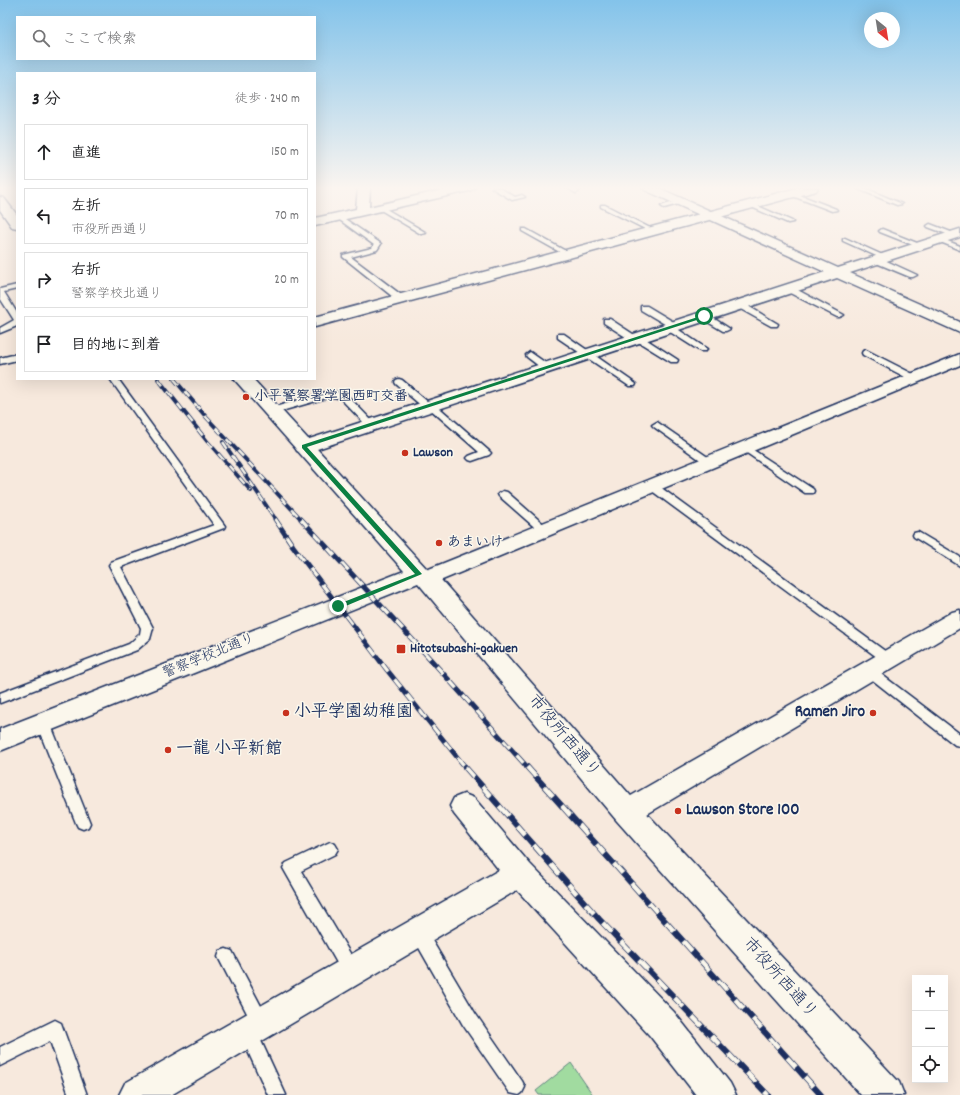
<!DOCTYPE html>
<html lang="ja">
<head>
<meta charset="utf-8">
<style>
  :root { --surface:#fff; --page:#f2f2f2; --text:#202124; --muted:#757577; --line:#e0e0e0 }
  body { margin:0; font-family:Dekko,"Klee One",sans-serif; background:var(--page); color:var(--text) }
  .controls { position:absolute; right:12px; bottom:12px; display:grid; overflow:hidden; border-radius:0px; box-shadow:0 4px 16px #0002 }
  .controls button { width:36px; height:36px; display:grid; place-items:center; padding:0; border:0; border-bottom:1px solid var(--line); background:var(--surface); color:var(--text); font:20px sans-serif }
  .compass { position:absolute; left:864px; top:12px; width:36px; height:36px; border-radius:50%; background:var(--surface); box-shadow:0 4px 16px #0002; rotate:150deg }
  .stop { position:absolute; width:12px; height:12px; margin:-9px; border:3px solid #0b8043; border-radius:50%; background:#fff }
  .stop.end { background:#0b8043; border-color:#fff; box-shadow:0 1px 4px #0008 }
  .list { margin:0; padding:0; list-style:none }
  h2 { display:flex; justify-content:space-between; align-items:center; height:52px; margin:0; padding:0 16px; font-size:17px }
  h2 small { font-size:13px; font-weight:400; color:var(--muted) }
  .list li { display:grid; grid-template-columns:26px 1fr auto; gap:12px; align-items:center; box-sizing:border-box; height:56px; margin:0 8px 8px; padding:0 8px; border:1px solid var(--line); border-radius:0px }
  .list b { display:block; font-size:15px; white-space:nowrap }
  .list p { margin:0; font-size:13px; white-space:nowrap; color:var(--muted) }
  .list em { font-size:13px; font-style:normal; color:var(--muted) }
  .icon { flex:none; width:22px; height:22px; fill:none; stroke:currentColor; stroke-width:2; stroke-linecap:round; stroke-linejoin:round }
  .map { position:relative; flex:none; width:960px; height:1095px; overflow:hidden }
  .search { position:absolute; background:var(--surface); box-shadow:0 4px 16px #0002; left:16px; top:16px; width:300px; height:44px; display:flex; align-items:center; gap:10px; box-sizing:border-box; padding:0 14px; border-radius:0px; color:var(--muted); font-size:15px }
  .panel { position:absolute; background:var(--surface); box-shadow:0 4px 16px #0002; left:16px; top:72px; width:300px; height:308px; border-radius:0px }
  .map>svg:first-child { display:block }
  .green { fill:#a1dba0; stroke:#5e857f }
  .lines { fill:none; stroke-linecap:round; stroke-linejoin:round }
  .service-casing { stroke:#1b2f5e; stroke-width:3 }
  .minor-casing { stroke:#1b2f5e; stroke-width:3 }
  .tertiary-casing { stroke:#1b2f5e; stroke-width:3 }
  .service { fill:#fbf7ec; fill-rule:evenodd }
  .minor { fill:#fbf7ec; fill-rule:evenodd }
  .tertiary { fill:#fbf7ec; fill-rule:evenodd }
  .rail-far2-casing { stroke:#1b2f5e; stroke-width:4 }
  .rail-far1-casing { stroke:#1b2f5e; stroke-width:5 }
  .rail-casing { stroke:#1b2f5e; stroke-width:6 }
  .rail-far2 { stroke:#fbf7ec; stroke-width:2.5; stroke-dasharray:8; stroke-linecap:butt }
  .rail-far1 { stroke:#fbf7ec; stroke-width:3.5; stroke-dasharray:10; stroke-linecap:butt }
  .rail { stroke:#fbf7ec; stroke-width:4.5; stroke-dasharray:13; stroke-linecap:butt }
  .route { fill:#0b8043 }
  .poi-dot { fill:#c8321e; stroke:#fbf7ec; stroke-width:1.5 }
  .labels { text-anchor:middle; dominant-baseline:central; stroke-width:3; stroke-linejoin:round; paint-order:stroke }
  .poi-label { font-size:14px; font-weight:bold; fill:#1b2f5e; stroke:#fbf7ec; text-anchor:start }
  .street-label { font-size:14px; fill:#1b2f5e; stroke:#fbf7ec }
  .near-poi-label { font-size:17px; font-weight:bold; fill:#1b2f5e; stroke:#fbf7ec; text-anchor:start }
  .near-street-label { font-size:17px; fill:#1b2f5e; stroke:#fbf7ec }
</style>
</head>
<body>
<div class="map">
<svg width="960" height="1095" viewBox="0 0 960 1095">
  <rect width="100%" height="100%" fill="#f7e9dd"/>
  <filter id="ink" filterUnits="userSpaceOnUse"><feTurbulence type="fractalNoise" baseFrequency=".025" numOctaves="2"/><feDisplacementMap in="SourceGraphic" scale="8" xChannelSelector="R" yChannelSelector="G"/><feConvolveMatrix kernelMatrix="1 2 1 2 8 2 1 2 1" color-interpolation-filters="sRGB"/></filter>
  <g filter="url(#ink)">
    <path class="green" d="M571 1063 593 1095H539L536 1091Z"/>
    <g class="lines">
      <defs>
        <g id="service">
          <path d="M492 188H500L515 197 522 195 525 197 512 200Z"/>
          <path d="M567 188H575L579 191 576 193Z"/>
          <path d="M856 188H865L902 204 897 205Z"/>
          <path d="M792 192 836 209 837 210 832 211 790 195 789 194Z"/>
          <path d="M680 200 682 201V203L664 208 661 206Z"/>
          <path d="M751 203 792 221 793 222 788 223 749 206V204Z"/>
          <path d="M601 205H605L656 231 651 232 601 207Z"/>
          <path d="M381 206 425 232 426 233 421 234 379 209 378 208Z"/>
          <path d="M339 215 380 243 381 244 377 250 351 257 404 297V301H398L343 257V255L372 248 374 245 337 218V216Z"/>
          <path d="M930 224 956 234 957 235 952 236 928 227 927 226Z"/>
          <path d="M522 229H526L571 254 565 255 522 231Z"/>
          <path d="M882 229 922 245 923 246 918 247 880 232 879 231Z"/>
          <path d="M845 238 887 257 889 258 885 260 883 259 843 241V239Z"/>
          <path d="M940 238 960 246V250L938 241V239Z"/>
          <path d="M874 258H880L917 275 913 277H910L874 262Z"/>
          <path d="M17 285V289L4 292 17 313V326L0 333V328L14 320 0 298V289Z"/>
          <path d="M786 287H792L844 315 840 317H837L786 291Z"/>
          <path d="M737 303H743L778 324 777 326H771L737 307Z"/>
          <path d="M641 306H647L677 324 678 326 676 328 707 349 706 351H700L667 330 666 328 668 326 641 310Z"/>
          <path d="M701 314H707L730 329 726 331H723L701 318Z"/>
          <path d="M604 319H610L636 336H641L678 360 677 362H671L637 341H632L604 323Z"/>
          <path d="M558 334H564L636 384 635 386H629L558 338Z"/>
          <path d="M866 350 917 376 918 378 917 380H911L863 355 862 353 863 351Z"/>
          <path d="M530 352 550 366 551 368 550 370H544L527 357 526 355Z"/>
          <path d="M17 354V360L0 364V358Z"/>
          <path d="M110 379H118L225 526 224 528 121 567 153 628 150 639 137 650 0 703V693L129 644 140 634 141 628 109 565 111 562 214 525Z"/>
          <path d="M399 379 402 380 429 403H434L489 451 491 453 489 455 472 461 469 460 467 458 469 456 479 452 429 408H424L396 384 395 382 396 380Z"/>
          <path d="M330 391 346 394 374 423 376 425 374 427H368L340 398 330 397 271 414 266 411 268 409Z"/>
          <path d="M657 422 712 460 714 462 712 464H706L654 427 652 425Z"/>
          <path d="M744 444 813 489 814 491 813 493H805L741 449 739 447 741 445Z"/>
          <path d="M652 483 656 484 893 657 895 660 893 663 889 664 885 663 648 488 647 486 648 484Z"/>
          <path d="M503 491 507 492 548 528 549 530 548 532H540L499 496 498 494Z"/>
          <path d="M918 532 960 557V566L914 537 913 535 914 533Z"/>
          <path d="M869 666 873 668 960 734V746L955 745 865 674 863 671 865 668Z"/>
          <path d="M43 718 48 719 50 723 90 823 88 827 83 829 78 827 76 823 36 723 38 719Z"/>
          <path d="M330 842 335 844 338 849 335 854 301 871 357 965 359 971 357 977 351 979 345 977 283 868 286 863Z"/>
          <path d="M418 924 424 927 475 1013 522 1081 525 1087 522 1093 519 1095 510 1093 463 1025 410 932 412 927Z"/>
          <path d="M226 949 232 951 270 1023 267 1029 261 1032 256 1030 286 1095H268L239 1032 242 1026 248 1023 253 1025 218 957 220 951Z"/>
          <path d="M55 1020 61 1023 87 1095H69L50 1041 0 1066V1047Z"/>
        </g>
        <g id="minor">
          <path d="M358 188H370L369 207 451 188H475L469 191 315 226V218L356 209Z"/>
          <path d="M643 188H659L838 268 960 229V237L850 273 960 322V333L837 278 311 451 304 453 297 451 295 447 297 443 825 272 645 190Z"/>
          <path d="M960 354V365L435 583 427 585 419 583 416 578 419 573Z"/>
          <path d="M960 610V628L637 820 627 824 617 820 613 812 617 804 952 612Z"/>
          <path d="M464 794 474 798 530 864 674 1012 730 1083 736 1095H696L650 1036 517 890 171 1095H119L125 1083 499 870 454 814 450 806 454 798Z"/>
        </g>
        <g id="tertiary">
          <path d="M797 188H818L816 191 315 327V317Z"/>
          <path d="M0 197 4 198 17 215V228L12 227 0 210Z"/>
          <path d="M234 379H253L427 569 435 573 637 803 899 1082 904 1095H861L617 821 418 583 0 751V729L404 571Z"/>
        </g>
      </defs>
      <use href="#service" class="service-casing"/>
      <use href="#minor" class="minor-casing"/>
      <use href="#tertiary" class="tertiary-casing"/>
      <use href="#service" class="service"/>
      <use href="#minor" class="minor"/>
      <use href="#tertiary" class="tertiary"/>
      <defs>
        <g id="rail-far2">
          <path d="M158 379 207 441 251 491"/>
          <path d="M174 379 207 418 302 520"/>
          <path d="M223 442 276 520"/>
        </g>
        <g id="rail-far1">
          <path d="M275 519 293 546 387 670 466 768"/>
          <path d="M301 519 423 651 528 768"/>
        </g>
        <g id="rail">
          <path d="M465 767 599 919 768 1095"/>
          <path d="M527 767 821 1095"/>
        </g>
      </defs>
      <use href="#rail-far2" class="rail-far2-casing"/>
      <use href="#rail-far1" class="rail-far1-casing"/>
      <use href="#rail" class="rail-casing"/>
      <use href="#rail-far2" class="rail-far2"/>
      <use href="#rail-far1" class="rail-far1"/>
      <use href="#rail" class="rail"/>
    </g>
  </g>
  <linearGradient id="sky" x2="0" y2="1"><stop stop-color="#83c3ea"/><stop offset="0.55" stop-color="#fbf5f0"/><stop offset="1" stop-color="#fbf5f0" stop-opacity="0"/></linearGradient>
  <rect width="960" height="342" fill="url(#sky)"/>
  <path class="route" d="M704 315 706 317 307 447 422 574 341 608H336V605L415 574 302 448V445Z"/>
  <g class="poi-dot">
    <circle cx="246" cy="397" r="4"/>
    <circle cx="405" cy="453" r="4"/>
    <circle cx="439" cy="543" r="4"/>
    <rect x="396" y="644" width="10" height="10" rx="2"/>
    <circle cx="286" cy="713" r="4"/>
    <circle cx="873" cy="713" r="4"/>
    <circle cx="168" cy="750" r="4"/>
    <circle cx="678" cy="811" r="4"/>
  </g>
  <g class="labels">
    <g class="poi-label">
      <text x="254" y="397">小平警察署学園西町交番</text>
      <text x="413" y="453">Lawson</text>
      <text x="447" y="543">あまいけ</text>
      <text x="410" y="649">Hitotsubashi-gakuen</text>
    </g>
    <g class="street-label">
      <text transform="translate(209 656) rotate(-22)">警察学校北通り</text>
    </g>
    <g class="near-poi-label">
      <text x="294" y="713">小平学園幼稚園</text>
      <text x="865" y="713" text-anchor="end">Ramen Jiro</text>
      <text x="176" y="750">一龍 小平新館</text>
      <text x="686" y="811">Lawson Store 100</text>
    </g>
    <g class="near-street-label">
      <text transform="translate(563 737) rotate(50)">市役所西通り</text>
      <text transform="translate(779 979) rotate(48)">市役所西通り</text>
    </g>
  </g>
</svg>
<div class="controls">
<button>+</button>
<button>−</button>
<button><svg class="icon" aria-label="locate" viewBox="0 0 24 24"><circle cx="12" cy="12" r="6"/><path d="M12 2v4M12 18v4M2 12h4M18 12h4"/></svg></button>
</div>
<svg class="compass" viewBox="-18 -18 36 36"><path d="M0-13l5 13h-10z" fill="#e53935"/><path d="M0 13l5-13h-10z" fill="#757577"/></svg>
<div class="stop" style="left:704px;top:316px"></div>
<div class="stop end" style="left:338px;top:606px"></div>
<div class="search"><svg class="icon" aria-label="search" viewBox="0 0 24 24"><circle cx="10" cy="10" r="6"/><path d="M15 15l6 6"/></svg>ここで検索</div>
<section class="panel">
<h2>3 分<small>徒歩 · 240 m</small></h2>
<ul class="list">
<li><svg class="icon" aria-label="ahead" viewBox="0 0 24 24"><path d="M12 20V5M6 11l6-6 6 6"/></svg><div><b>直進</b></div><em>150 m</em></li>
<li><svg class="icon" aria-label="left" viewBox="0 0 24 24"><path d="M17 20v-9H6M10 6l-5 5 5 5"/></svg><div><b>左折</b><p>市役所西通り</p></div><em>70 m</em></li>
<li><svg class="icon" aria-label="right" viewBox="0 0 24 24"><path d="M7 20v-9h11M14 6l5 5-5 5"/></svg><div><b>右折</b><p>警察学校北通り</p></div><em>20 m</em></li>
<li><svg class="icon" aria-label="arrive" viewBox="0 0 24 24"><path d="M6 21V4h12l-3 4 3 4H6"/></svg><div><b>目的地に到着</b></div></li>
</ul>
</section>
</div>
</body>
</html>
